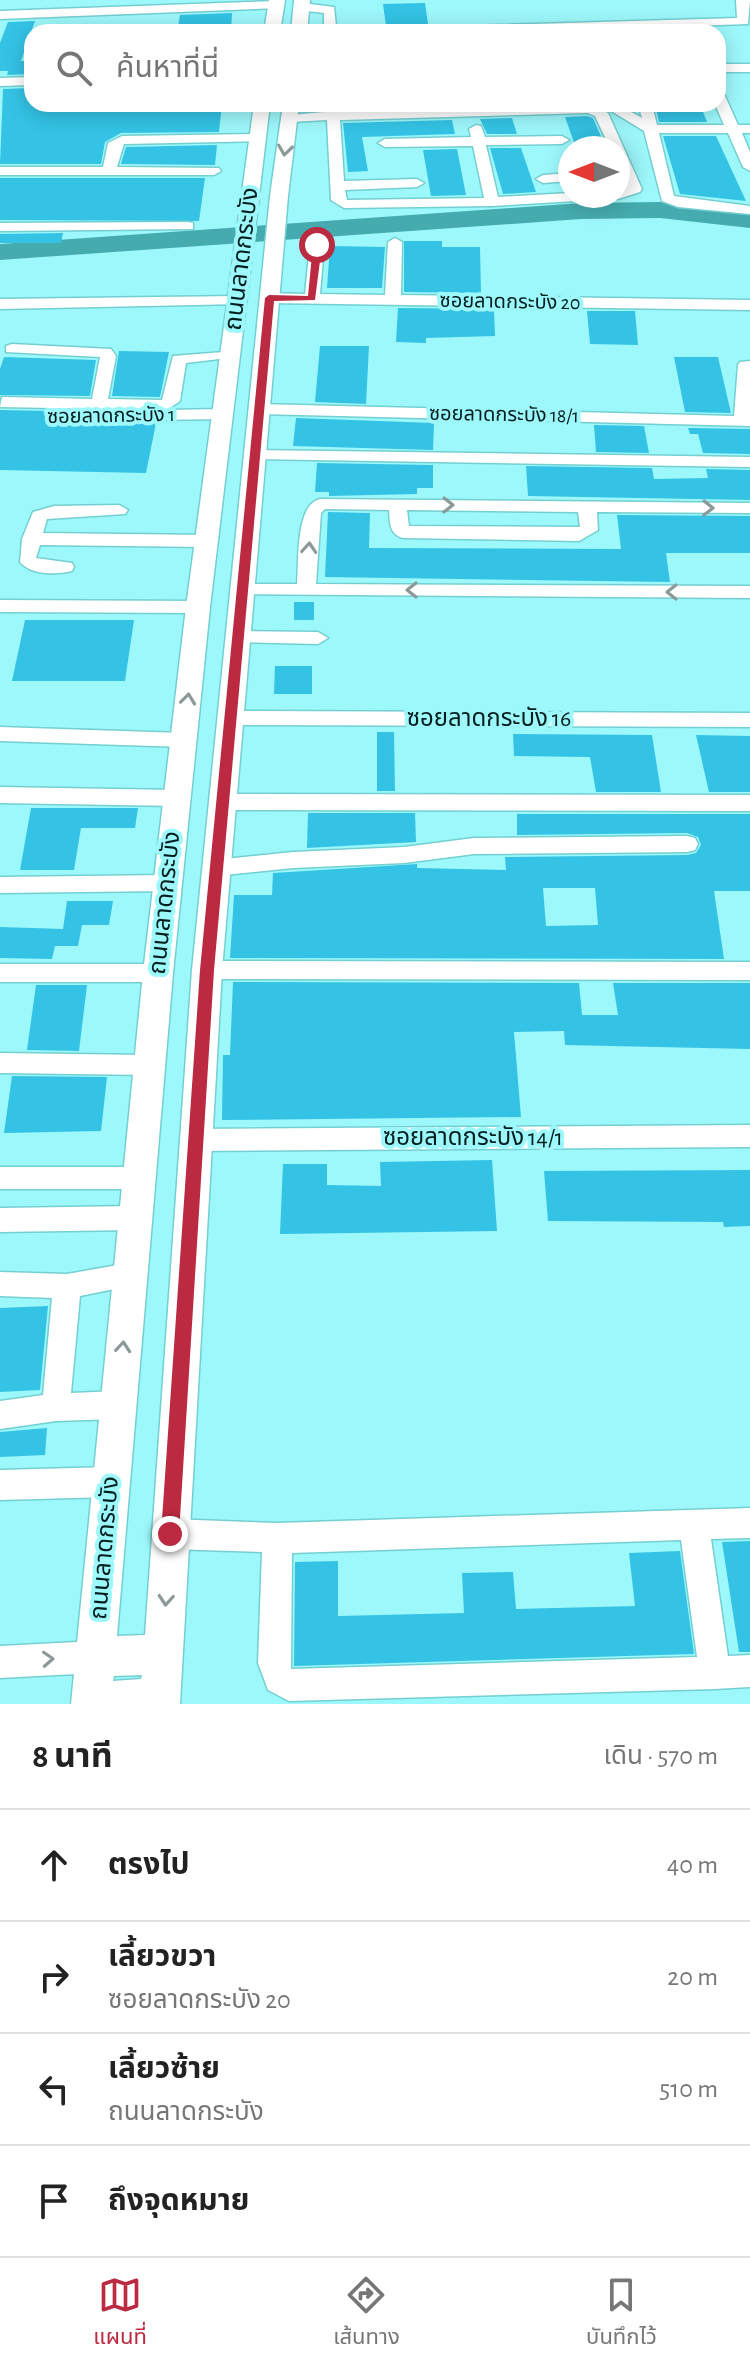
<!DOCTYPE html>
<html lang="th">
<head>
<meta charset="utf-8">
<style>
  :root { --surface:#fff; --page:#f2f2f2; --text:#222; --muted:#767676; --line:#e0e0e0; --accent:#bb2a41 }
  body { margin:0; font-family:"Alegreya Sans","Noto Sans Thai",sans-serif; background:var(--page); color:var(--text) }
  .compass { position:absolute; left:558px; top:136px; width:72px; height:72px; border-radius:50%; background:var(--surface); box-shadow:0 4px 20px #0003; rotate:270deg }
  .stop { position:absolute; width:24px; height:24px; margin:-18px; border:6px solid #bb2a41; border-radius:50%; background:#fff }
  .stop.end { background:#bb2a41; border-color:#fff; box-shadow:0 2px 8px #0008 }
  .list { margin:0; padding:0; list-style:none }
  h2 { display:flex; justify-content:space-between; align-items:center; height:104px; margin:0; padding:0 32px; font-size:34px }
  h2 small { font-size:26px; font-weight:400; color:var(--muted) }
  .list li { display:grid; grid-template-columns:52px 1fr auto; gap:24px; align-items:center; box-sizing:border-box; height:112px; padding:0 32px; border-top:2px solid var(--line) }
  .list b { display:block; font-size:30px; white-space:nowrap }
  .list p { margin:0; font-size:26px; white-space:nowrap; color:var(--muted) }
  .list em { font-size:26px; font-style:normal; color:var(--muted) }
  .icon { flex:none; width:44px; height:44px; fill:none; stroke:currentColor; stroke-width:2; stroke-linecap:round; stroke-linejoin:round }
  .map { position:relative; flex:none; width:750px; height:1704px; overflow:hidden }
  .search { position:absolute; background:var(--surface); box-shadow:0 4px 20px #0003; left:24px; right:24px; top:24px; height:88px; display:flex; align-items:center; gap:20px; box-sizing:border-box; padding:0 28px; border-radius:24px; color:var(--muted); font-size:30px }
  .sheet { height:552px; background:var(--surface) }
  nav { display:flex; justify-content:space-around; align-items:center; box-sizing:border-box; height:112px; border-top:2px solid var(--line); background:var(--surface); font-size:22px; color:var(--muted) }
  nav a { display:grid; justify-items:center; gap:4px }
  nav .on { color:var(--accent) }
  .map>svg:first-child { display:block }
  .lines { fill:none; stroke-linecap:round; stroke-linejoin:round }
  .river { fill:#45abae; fill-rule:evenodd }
  .building { fill:#34c3e5; fill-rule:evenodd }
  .minor-casing { stroke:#74cfd1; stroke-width:3 }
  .major-casing { stroke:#74cfd1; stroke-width:3 }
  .minor { fill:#fff; fill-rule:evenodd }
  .major { fill:#fff; fill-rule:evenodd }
  .oneway { stroke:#8c9999 }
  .route { fill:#bb2a41 }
  .labels { text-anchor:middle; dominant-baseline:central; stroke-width:8; stroke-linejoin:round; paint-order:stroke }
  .far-street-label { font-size:20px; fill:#001d1d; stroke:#9df8fb }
  .street-label { font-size:24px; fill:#001d1d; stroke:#9df8fb }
</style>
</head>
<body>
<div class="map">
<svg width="750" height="1704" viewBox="0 0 750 1704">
  <rect width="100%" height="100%" fill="#9df8fb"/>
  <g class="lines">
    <path class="river" d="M660 202 750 212V228L660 218 581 219 0 260V244L581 203Z"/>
  </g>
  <g class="building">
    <path d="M425 3 428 24 386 26 383 4Z"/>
    <path d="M232 13 231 32H177L180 15Z"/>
    <path d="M35 21 21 61H32V74L7 75 8 71H0V43L8 22Z"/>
    <path d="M32 88V104H222L219 132 121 133 105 142 101 164H0L3 89Z"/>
    <path d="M655 104H700L707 122H659Z"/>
    <path d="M587 116 593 118 606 148H576L565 117Z"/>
    <path d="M512 118 517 134H487L480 119Z"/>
    <path d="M452 120 455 134 362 137 368 171 348 172 343 123Z"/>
    <path d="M663 136H716L746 201 680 194Z"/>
    <path d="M217 145 215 165 121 164 126 147Z"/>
    <path d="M490 148H521L536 192 503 194Z"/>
    <path d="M457 149 466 195 431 196 423 150Z"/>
    <path d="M0 178H205L199 221 0 220Z"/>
    <path d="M63 233 61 243H0V234Z"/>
    <path d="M404 241H442V247H480L481 293 404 292Z"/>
    <path d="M330 246 385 247 382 288H327Z"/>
    <path d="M398 308 494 309 495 336 426 338V343L396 342Z"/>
    <path d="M587 311H635L638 345 590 344Z"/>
    <path d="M320 346H369L366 404 315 402Z"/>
    <path d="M119 351 169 352 160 397 112 396Z"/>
    <path d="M4 357 96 360 90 396 0 395V369Z"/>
    <path d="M674 357H718L731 413 685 412Z"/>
    <path d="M0 410 143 413V418L156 423 146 473 0 470Z"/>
    <path d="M296 418 434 423 433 450 293 446Z"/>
    <path d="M594 425 644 426 649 453 596 452Z"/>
    <path d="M688 428 750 429V454L703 453 698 434H690Z"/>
    <path d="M317 463 433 465V488H417V494L329 496V492H315Z"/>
    <path d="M526 466 652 468 654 479 708 478 706 469 750 470V500L528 496Z"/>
    <path d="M328 512 370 513 369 548 621 549 617 515 750 516V553H666L670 582 325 577Z"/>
    <rect x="294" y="602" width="20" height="18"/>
    <path d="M25 620H134L125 681H12Z"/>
    <path d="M275 666H312V694H274Z"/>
    <path d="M377 732H394L395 791H377Z"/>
    <path d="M513 734 652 735 661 792H596L590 757 514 756Z"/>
    <path d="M696 735 750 736V792H709Z"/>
    <path d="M31 808H138L135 828H81L74 870H20Z"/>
    <path d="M308 813H415L416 842 307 848Z"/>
    <path d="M517 814H750V891H714L724 959 230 958 234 895H272L273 873 417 864V868L506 870 505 857 687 855 696 853 701 845 698 837 687 833 517 835ZM543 888H595L598 925 546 926Z"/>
    <path d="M67 901H113L109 925H82L78 946H55L52 959 0 958V927L63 929Z"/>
    <path d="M233 982 579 983 582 1015H618L613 983H750V1049L565 1045 564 1031 514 1032 521 1117 222 1120 223 1055H230Z"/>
    <path d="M36 985H87L79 1051 27 1050Z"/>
    <path d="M12 1076 107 1077 101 1131 4 1133Z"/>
    <path d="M492 1160 497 1231 280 1234 283 1164H327V1185L381 1186 380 1162Z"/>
    <path d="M750 1170V1226L724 1227 723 1222 548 1221 544 1171Z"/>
    <path d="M48 1306 40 1390 0 1392V1308Z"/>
    <path d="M47 1428 45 1455 0 1457V1432Z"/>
    <path d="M750 1541V1652H739L722 1542Z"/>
    <path d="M680 1551 694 1654 294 1666 295 1562 338 1561V1616L464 1613 462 1573 513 1572 516 1609 635 1606 629 1553Z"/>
  </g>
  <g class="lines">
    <defs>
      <g id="minor">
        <path d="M736 0H750L748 24 517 32H394L400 28 737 18Z"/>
        <path d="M276 1 280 2V8L0 19V11Z"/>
        <path d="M302 3 334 7 336 26 384 28 390 32H321L324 29V13L298 10V4Z"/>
        <rect x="718" y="64" width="32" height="8"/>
        <path d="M32 77V85L0 86V78Z"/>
        <path d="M718 92 725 96 738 125H750V133H742L750 152V171L743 167 728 133H659L674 196 750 206V214L678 207 662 201 644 131 600 104H617L642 118 638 104H652L657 125H724L715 104H718Z"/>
        <path d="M589 105 608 113 642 189 640 192 618 199 612 196H618V190L627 187 618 166V148H610L595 116 588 113 340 120 344 181 417 179 424 183 417 187 345 190 347 200 484 198 473 146 385 147 378 143 385 139 471 137 469 129 476 125 481 126 485 137 562 136 569 140 562 144 486 145 498 197 570 193V196H600L593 200 492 206 344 208 331 200 327 120 289 122 282 118C296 107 551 106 589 105Z"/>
        <path d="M257 134 262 135V141L124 144 117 167 219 168 221 171 214 175H0V167H103L108 143 122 136Z"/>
        <path d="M570 173V181L543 183 536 179 543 175Z"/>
        <path d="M188 222 193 223V229L0 231V223Z"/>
        <path d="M395 238 402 242 401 295 750 300V310L269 303 261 298 269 293 305 294 310 245 317 241 324 245 320 294 385 295 388 242Z"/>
        <path d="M237 296 243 298V304L0 309V299Z"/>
        <path d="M12 344 111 349 116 356 108 399 162 400 173 356 236 351V357L186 363 180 401 167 410 223 409 231 414 223 419 153 420 145 415 157 410 0 407 2 397 92 399 100 357 6 352V346Z"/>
        <path d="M750 361V426L259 414 251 409 259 404 734 416 738 365 740 362Z"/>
        <path d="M254 450 750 457V467L248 459 245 455Z"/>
        <path d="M320 499 750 503V513L597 512 598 530 579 541 403 538C389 534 390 523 389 510L325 509 321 513 316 584 750 586V598L233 594 231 590 233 586 240 584H297C299 561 295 505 320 499ZM407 510 578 512 580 527 409 526Z"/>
        <path d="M119 505 128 510 125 514 47 519 43 533 207 535 216 541 207 547 40 545 36 558 72 563 74 567 72 571C55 575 31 575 20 562L22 539 33 512 54 506Z"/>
        <path d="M0 600 198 601 208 607 198 613 0 612Z"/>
        <path d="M236 631 318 632 328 638 318 644 229 642 226 637 229 632Z"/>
        <path d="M228 711 750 713V727L228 725 221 723 218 718 221 713Z"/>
        <path d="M0 727 183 733 190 735 193 740 190 745 183 747 0 741Z"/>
        <path d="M0 787 176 790 184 793 187 798 184 803 176 806 0 803Z"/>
        <path d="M221 794 750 795V811L221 810 213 807 210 802 213 797Z"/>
        <path d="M687 836 695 838 698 844 695 850 687 852 474 854 404 863 293 868 215 876 207 874 204 868 207 862 215 860 293 852 404 847 474 838Z"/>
        <path d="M167 875 175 877 178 883 175 889 167 891 0 893V877Z"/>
        <path d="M207 961 750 962V980L207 979 199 977 195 970 199 963Z"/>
        <path d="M0 964H158L166 966 170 973 166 980 158 982H0Z"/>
        <path d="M0 1053 148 1055 157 1058 160 1065 157 1072 148 1075 0 1073Z"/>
        <path d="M750 1125V1147L196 1151 187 1148 183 1140 187 1132 196 1129Z"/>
        <path d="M0 1167H138L147 1170 151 1178 147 1186 138 1189H0Z"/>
        <path d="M134 1206 143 1210 147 1218 143 1226 134 1230 0 1232V1208Z"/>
        <path d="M129 1263 139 1266 142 1275 139 1284 80 1296 71 1393 117 1391 127 1395 131 1405 127 1415 117 1419 56 1421 0 1429V1401L43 1395 52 1298 0 1296V1272L67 1274Z"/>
        <path d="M111 1467 121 1472 126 1482 121 1492 111 1497 0 1500V1470Z"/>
        <path d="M750 1508V1538L711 1539 728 1656 750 1655V1687L715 1689 289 1701 268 1690 258 1663 262 1552 170 1549 159 1545 155 1534 159 1523 170 1519 277 1523ZM681 1540 697 1657 291 1669 292 1553Z"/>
        <path d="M96 1641 107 1646 112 1657 107 1668 96 1673 0 1678V1646Z"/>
      </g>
      <g id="major">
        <path d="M269 0H285L280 32H264Z"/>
        <path d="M294 0H310L307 32H291Z"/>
        <path d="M254 104H270L210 607 173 973 117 1636 145 1635 192 970 270 196 283 104H299L288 196 222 970 180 1704H71L143 973 186 607ZM142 1675 141 1679 113 1681 114 1676Z"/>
      </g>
    </defs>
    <use href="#minor" class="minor-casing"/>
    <use href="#major" class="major-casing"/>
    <use href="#minor" class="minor"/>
    <use href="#major" class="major"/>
  </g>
  <defs><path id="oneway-chevron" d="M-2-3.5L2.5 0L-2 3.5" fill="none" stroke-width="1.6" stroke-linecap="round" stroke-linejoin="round" transform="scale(2)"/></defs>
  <g class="oneway">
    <use href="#oneway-chevron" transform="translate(285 150) rotate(98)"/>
    <use href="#oneway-chevron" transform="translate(448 505) rotate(1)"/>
    <use href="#oneway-chevron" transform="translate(708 508) rotate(1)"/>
    <use href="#oneway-chevron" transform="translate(309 548) rotate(-86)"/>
    <use href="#oneway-chevron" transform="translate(412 590) rotate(-180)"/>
    <use href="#oneway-chevron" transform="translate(672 592) rotate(-180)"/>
    <use href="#oneway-chevron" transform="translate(188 699) rotate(-83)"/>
    <use href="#oneway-chevron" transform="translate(123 1347) rotate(-85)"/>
    <use href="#oneway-chevron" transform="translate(166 1600) rotate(94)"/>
    <use href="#oneway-chevron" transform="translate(48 1659) rotate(-3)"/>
  </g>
  <path class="route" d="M317 242 322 245 315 300 274 301 214 970 179 1534 176 1540 170 1542 164 1540 161 1534 200 970 265 298 269 295 308 296 313 245Z"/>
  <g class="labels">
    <g class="far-street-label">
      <text transform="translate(510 302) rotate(1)">ซอยลาดกระบัง 20</text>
      <text transform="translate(504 415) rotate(1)">ซอยลาดกระบัง 18/1</text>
      <text transform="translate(111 416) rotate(-1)">ซอยลาดกระบัง 1</text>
    </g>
    <g class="street-label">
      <text transform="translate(242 259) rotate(-83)">ถนนลาดกระบัง</text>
      <text x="489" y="719">ซอยลาดกระบัง 16</text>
      <text transform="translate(165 903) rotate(-84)">ถนนลาดกระบัง</text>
      <text x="473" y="1138">ซอยลาดกระบัง 14/1</text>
      <text transform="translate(105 1548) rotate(-85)">ถนนลาดกระบัง</text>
    </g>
  </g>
</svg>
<svg class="compass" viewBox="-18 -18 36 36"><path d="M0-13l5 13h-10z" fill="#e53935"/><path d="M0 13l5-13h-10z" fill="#767676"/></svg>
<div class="stop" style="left:317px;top:245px"></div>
<div class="stop end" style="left:170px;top:1534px"></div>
<div class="search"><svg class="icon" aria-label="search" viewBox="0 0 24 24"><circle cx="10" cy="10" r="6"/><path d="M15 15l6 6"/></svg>ค้นหาที่นี่</div>
</div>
<section class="sheet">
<h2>8 นาที<small>เดิน · 570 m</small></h2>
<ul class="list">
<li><svg class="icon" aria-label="ahead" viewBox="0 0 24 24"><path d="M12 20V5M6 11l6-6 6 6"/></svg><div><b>ตรงไป</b></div><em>40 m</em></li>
<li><svg class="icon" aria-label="right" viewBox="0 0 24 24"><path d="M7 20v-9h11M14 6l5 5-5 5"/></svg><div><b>เลี้ยวขวา</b><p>ซอยลาดกระบัง 20</p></div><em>20 m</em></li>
<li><svg class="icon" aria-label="left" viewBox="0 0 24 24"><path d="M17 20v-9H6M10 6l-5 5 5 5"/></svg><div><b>เลี้ยวซ้าย</b><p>ถนนลาดกระบัง</p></div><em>510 m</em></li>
<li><svg class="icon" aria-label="arrive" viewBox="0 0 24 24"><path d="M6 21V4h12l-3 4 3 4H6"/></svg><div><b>ถึงจุดหมาย</b></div></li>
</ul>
</section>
<nav>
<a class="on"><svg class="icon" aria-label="map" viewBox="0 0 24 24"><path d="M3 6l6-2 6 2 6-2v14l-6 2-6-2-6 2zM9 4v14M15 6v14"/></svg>แผนที่</a>
<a><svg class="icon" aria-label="directions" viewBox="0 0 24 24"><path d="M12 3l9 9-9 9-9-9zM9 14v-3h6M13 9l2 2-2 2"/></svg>เส้นทาง</a>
<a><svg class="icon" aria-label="saved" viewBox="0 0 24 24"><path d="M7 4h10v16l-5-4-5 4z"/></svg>บันทึกไว้</a>
</nav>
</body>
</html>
